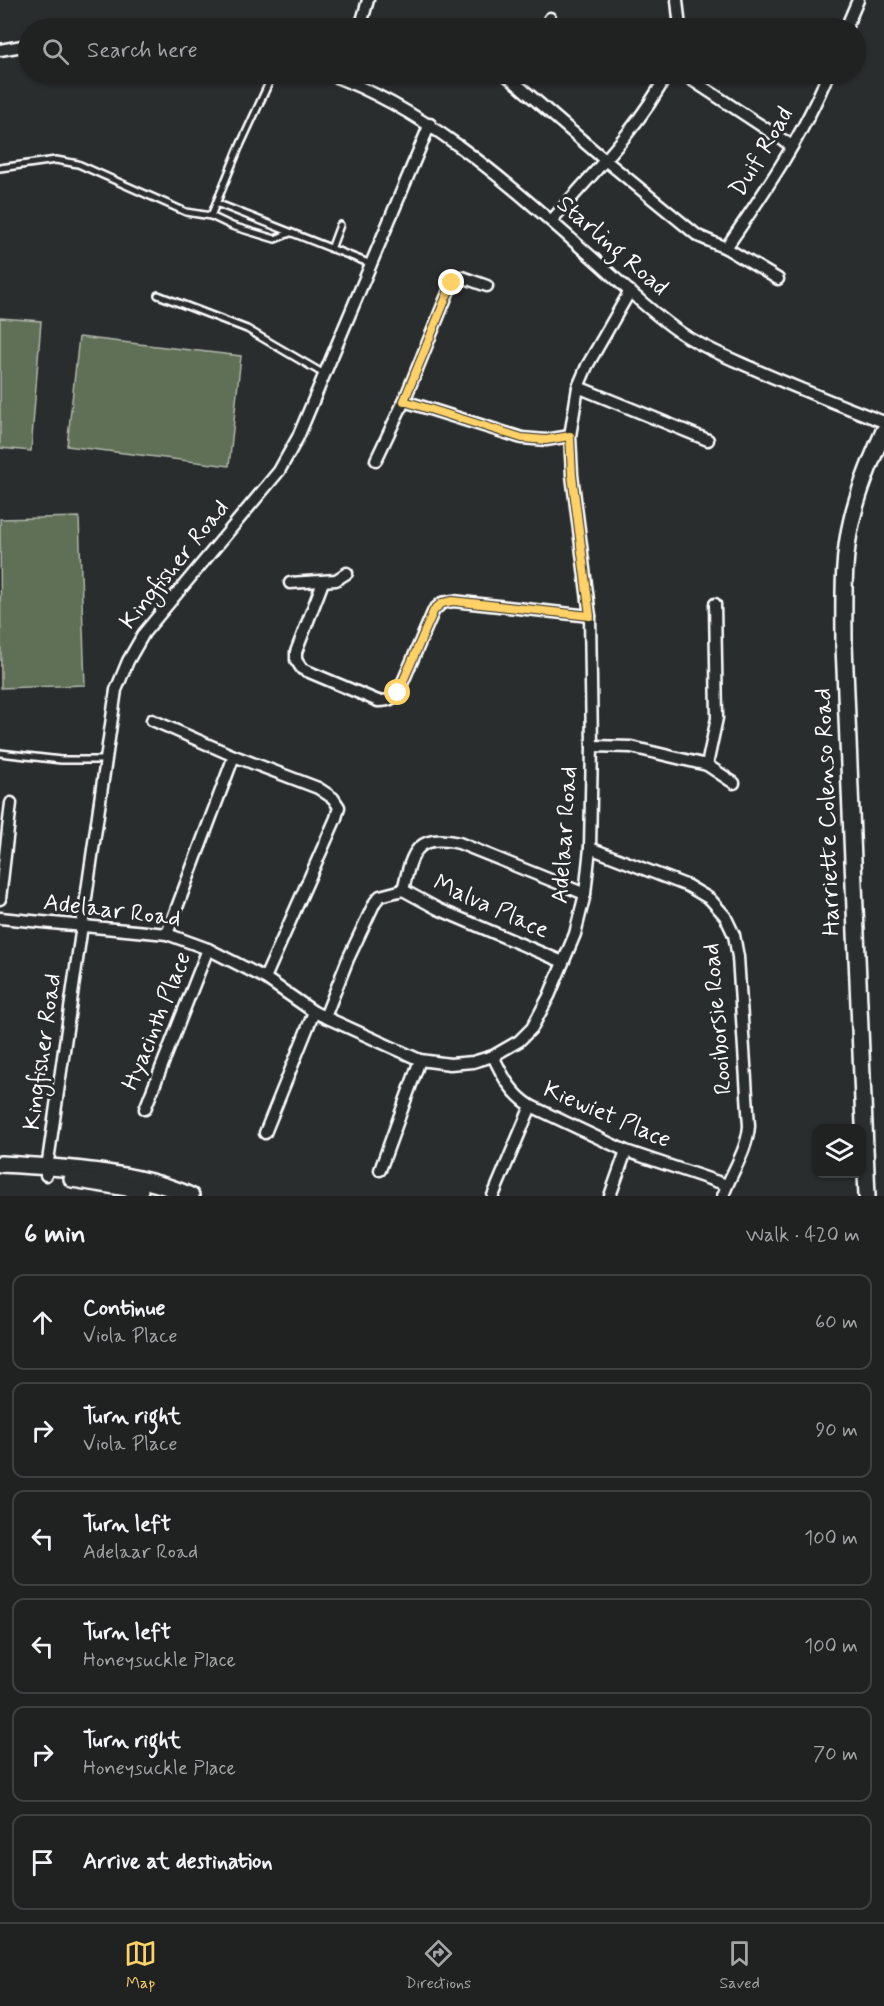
<!DOCTYPE html>
<html lang="en">
<head>
<meta charset="utf-8">
<style>
  :root { --surface:#202222; --page:#282a2a; --text:#f1f3f6; --muted:#a2a4a5; --line:#3d3f40; --accent:#ffd166 }
  body { margin:0; font-family:Mynerve,sans-serif; background:var(--page); color:var(--text) }
  .controls { position:absolute; right:18px; bottom:18px; display:grid; overflow:hidden; border-radius:12px; box-shadow:0 2px 4px #0004 }
  .controls button { width:54px; height:54px; display:grid; place-items:center; padding:0; border:0; border-bottom:2px solid var(--line); background:var(--surface); color:var(--text); font:30px sans-serif }
  .stop { position:absolute; width:18px; height:18px; margin:-14px; border:4px solid #ffd166; border-radius:50%; background:#fff }
  .stop.end { background:#ffd166; border-color:#fff; box-shadow:0 2px 6px #0008 }
  .list { margin:0; padding:0; list-style:none }
  h2 { display:flex; justify-content:space-between; align-items:center; height:78px; margin:0; padding:0 24px; font-size:26px }
  h2 small { font-size:20px; font-weight:400; color:var(--muted) }
  .list li { display:grid; grid-template-columns:39px 1fr auto; gap:18px; align-items:center; box-sizing:border-box; height:96px; margin:0 12px 12px; padding:0 12px; border:2px solid var(--line); border-radius:12px }
  .list b { display:block; font-size:22px; white-space:nowrap }
  .list p { margin:0; font-size:20px; white-space:nowrap; color:var(--muted) }
  .list em { font-size:20px; font-style:normal; color:var(--muted) }
  .icon { flex:none; width:33px; height:33px; fill:none; stroke:currentColor; stroke-width:2; stroke-linecap:round; stroke-linejoin:round }
  .map { position:relative; flex:none; width:884px; height:1196px; overflow:hidden }
  .search { position:absolute; background:var(--surface); box-shadow:0 2px 4px #0004; left:18px; right:18px; top:18px; height:66px; display:flex; align-items:center; gap:15px; box-sizing:border-box; padding:0 21px; border-radius:33px; color:var(--muted); font-size:22px }
  .sheet { height:726px; background:var(--surface) }
  nav { display:flex; justify-content:space-around; align-items:center; box-sizing:border-box; height:84px; border-top:2px solid var(--line); background:var(--surface); font-size:16px; color:var(--muted) }
  nav a { display:grid; justify-items:center; gap:3px }
  nav .on { color:var(--accent) }
  .map>svg:first-child { display:block }
  .green { fill:#606f57; stroke:#b0b7ab; stroke-width:1.5 }
  .lines { fill:none; stroke-linecap:round; stroke-linejoin:round }
  .lane-casing { stroke:#fff; stroke-width:10 }
  .street-casing { stroke:#fff; stroke-width:15 }
  .secondary-casing { stroke:#fff; stroke-width:20 }
  .lane { stroke:#2a2d2e; stroke-width:5 }
  .street { stroke:#2a2d2e; stroke-width:10 }
  .secondary { stroke:#2a2d2e; stroke-width:15 }
  .route { stroke:#ffd166; stroke-width:8 }
  .labels { text-anchor:middle; dominant-baseline:central; stroke-width:6; stroke-linejoin:round; paint-order:stroke }
  .street-label { font-size:24px; fill:#fff; stroke:#2a2d2e }
</style>
</head>
<body>
<div class="map">
<svg width="884" height="1196" viewBox="0 0 884 1196">
  <rect width="100%" height="100%" fill="#2a2d2e"/>
  <filter id="ink" filterUnits="userSpaceOnUse"><feTurbulence type="fractalNoise" baseFrequency=".0167" numOctaves="2"/><feDisplacementMap in="SourceGraphic" scale="12" xChannelSelector="R" yChannelSelector="G"/><feConvolveMatrix kernelMatrix="1 2 1 2 8 2 1 2 1" color-interpolation-filters="sRGB"/></filter>
  <g filter="url(#ink)">
    <g class="green">
      <path d="M0 318 41 321 31 451 0 448Z"/>
      <path d="M79 337 241 356 229 466 67 446Z"/>
      <path d="M79 517 85 685 1 688 0 519Z"/>
    </g>
    <g class="lines">
      <defs>
        <g id="lane">
          <path d="M0 168 56 160 78 164 186 212 211 216 238 150 273 74"/>
          <path d="M216 203 371 264"/>
          <path d="M211 216 232 226 275 239 290 233"/>
          <path d="M331 249 340 225"/>
          <path d="M158 295 247 329 324 374"/>
          <path d="M0 753 61 760H106"/>
        </g>
        <g id="street">
          <path d="M677 0 680 28"/>
          <path d="M360 28 368 0"/>
          <path d="M545 28 550 18"/>
          <path d="M846 28 858 0"/>
          <path d="M0 50 28 45"/>
          <path d="M328 74C431 111 513 188 594 259 622 284 650 312 681 333 704 348 729 358 754 369 797 388 840 405 884 422"/>
          <path d="M505 74 605 160 698 236 726 248 778 279"/>
          <path d="M683 74 792 146"/>
          <path d="M551 221C591 175 639 128 667 74"/>
          <path d="M726 248C764 193 803 136 828 74"/>
          <path d="M578 387 708 440"/>
          <path d="M404 401 522 438 546 440 570 436"/>
          <path d="M376 460 404 401 452 283 462 277 487 286"/>
          <path d="M323 582 296 652V660L302 669 378 701C387 701 392 700 398 693L434 610 442 603 453 601 590 616"/>
          <path d="M290 583 336 580 347 573"/>
          <path d="M152 720 234 756 318 788 333 798 339 807 336 818 265 978"/>
          <path d="M592 746 631 747 707 765 734 783"/>
          <path d="M707 765 717 718 715 604"/>
          <path d="M590 848 688 886 710 899 725 916 734 935 738 957 749 1126C747 1152 731 1172 723 1196"/>
          <path d="M403 890 438 909 563 962"/>
          <path d="M0 899 11 803"/>
          <path d="M0 918 167 934 208 949 265 978 314 1012 420 1060 450 1064 473 1062 493 1056 519 1041 532 1028 549 996 575 934 585 894 590 848 592 746 590 616 572 475 570 436 578 387 587 366 630 291"/>
          <path d="M167 934 234 756"/>
          <path d="M325 1017 348 959 375 902 380 896 403 890C412 853 415 833 459 843L585 894"/>
          <path d="M493 1056C503 1077 511 1093 531 1106L626 1151 727 1185"/>
          <path d="M145 1109 208 949"/>
          <path d="M265 1133 314 1012"/>
          <path d="M380 1170 420 1060"/>
          <path d="M46 1175 116 690 128 661 144 633 279 471 298 437 430 124"/>
          <path d="M493 1196 531 1106"/>
          <path d="M610 1196 626 1151"/>
        </g>
        <g id="secondary">
          <path d="M0 1164C60 1167 136 1171 191 1196"/>
          <path d="M72 1179 140 1190"/>
          <path d="M867 1196 844 645C844 603 842 559 852 519 859 489 871 460 884 431"/>
        </g>
      </defs>
      <use href="#lane" class="lane-casing"/>
      <use href="#street" class="street-casing"/>
      <use href="#secondary" class="secondary-casing"/>
      <use href="#lane" class="lane"/>
      <use href="#street" class="street"/>
      <use href="#secondary" class="secondary"/>
    </g>
  </g>
  <g class="lines" filter="url(#ink)">
    <path class="route" d="M398 693 434 610 442 603 453 601 590 616 572 475 570 436 546 440 522 438 404 401 452 283"/>
  </g>
  <g class="labels">
    <g class="street-label">
      <text transform="translate(762 152) rotate(-59)">Duif Road</text>
      <text transform="translate(612 246) rotate(41)">Starling Road</text>
      <text transform="translate(175 565) rotate(-51)">Kingfisher Road</text>
      <text transform="translate(828 812) rotate(-92)">Harriette Colenso Road</text>
      <text transform="translate(565 835) rotate(-86)">Adelaar Road</text>
      <text transform="translate(491 907) rotate(24)">Malva Place</text>
      <text transform="translate(112 911) rotate(7)">Adelaar Road</text>
      <text transform="translate(718 1019) rotate(-95)">Rooiborsie Road</text>
      <text transform="translate(157 1021) rotate(-68)">Hyacinth Place</text>
      <text transform="translate(43 1052) rotate(-82)">Kingfisher Road</text>
      <text transform="translate(607 1115) rotate(23)">Kiewiet Place</text>
    </g>
  </g>
</svg>
<div class="controls">
<button><svg class="icon" aria-label="layers" viewBox="0 0 24 24"><path d="M12 4l9 5-9 5-9-5zM3 14l9 5 9-5"/></svg></button>
</div>
<div class="stop" style="left:398px;top:693px"></div>
<div class="stop end" style="left:452px;top:283px"></div>
<div class="search"><svg class="icon" aria-label="search" viewBox="0 0 24 24"><circle cx="10" cy="10" r="6"/><path d="M15 15l6 6"/></svg>Search here</div>
</div>
<section class="sheet">
<h2>6 min<small>Walk · 420 m</small></h2>
<ul class="list">
<li><svg class="icon" aria-label="ahead" viewBox="0 0 24 24"><path d="M12 20V5M6 11l6-6 6 6"/></svg><div><b>Continue</b><p>Viola Place</p></div><em>60 m</em></li>
<li><svg class="icon" aria-label="right" viewBox="0 0 24 24"><path d="M7 20v-9h11M14 6l5 5-5 5"/></svg><div><b>Turn right</b><p>Viola Place</p></div><em>90 m</em></li>
<li><svg class="icon" aria-label="left" viewBox="0 0 24 24"><path d="M17 20v-9H6M10 6l-5 5 5 5"/></svg><div><b>Turn left</b><p>Adelaar Road</p></div><em>100 m</em></li>
<li><svg class="icon" aria-label="left" viewBox="0 0 24 24"><path d="M17 20v-9H6M10 6l-5 5 5 5"/></svg><div><b>Turn left</b><p>Honeysuckle Place</p></div><em>100 m</em></li>
<li><svg class="icon" aria-label="right" viewBox="0 0 24 24"><path d="M7 20v-9h11M14 6l5 5-5 5"/></svg><div><b>Turn right</b><p>Honeysuckle Place</p></div><em>70 m</em></li>
<li><svg class="icon" aria-label="arrive" viewBox="0 0 24 24"><path d="M6 21V4h12l-3 4 3 4H6"/></svg><div><b>Arrive at destination</b></div></li>
</ul>
</section>
<nav>
<a class="on"><svg class="icon" aria-label="map" viewBox="0 0 24 24"><path d="M3 6l6-2 6 2 6-2v14l-6 2-6-2-6 2zM9 4v14M15 6v14"/></svg>Map</a>
<a><svg class="icon" aria-label="directions" viewBox="0 0 24 24"><path d="M12 3l9 9-9 9-9-9zM9 14v-3h6M13 9l2 2-2 2"/></svg>Directions</a>
<a><svg class="icon" aria-label="saved" viewBox="0 0 24 24"><path d="M7 4h10v16l-5-4-5 4z"/></svg>Saved</a>
</nav>
</body>
</html>
